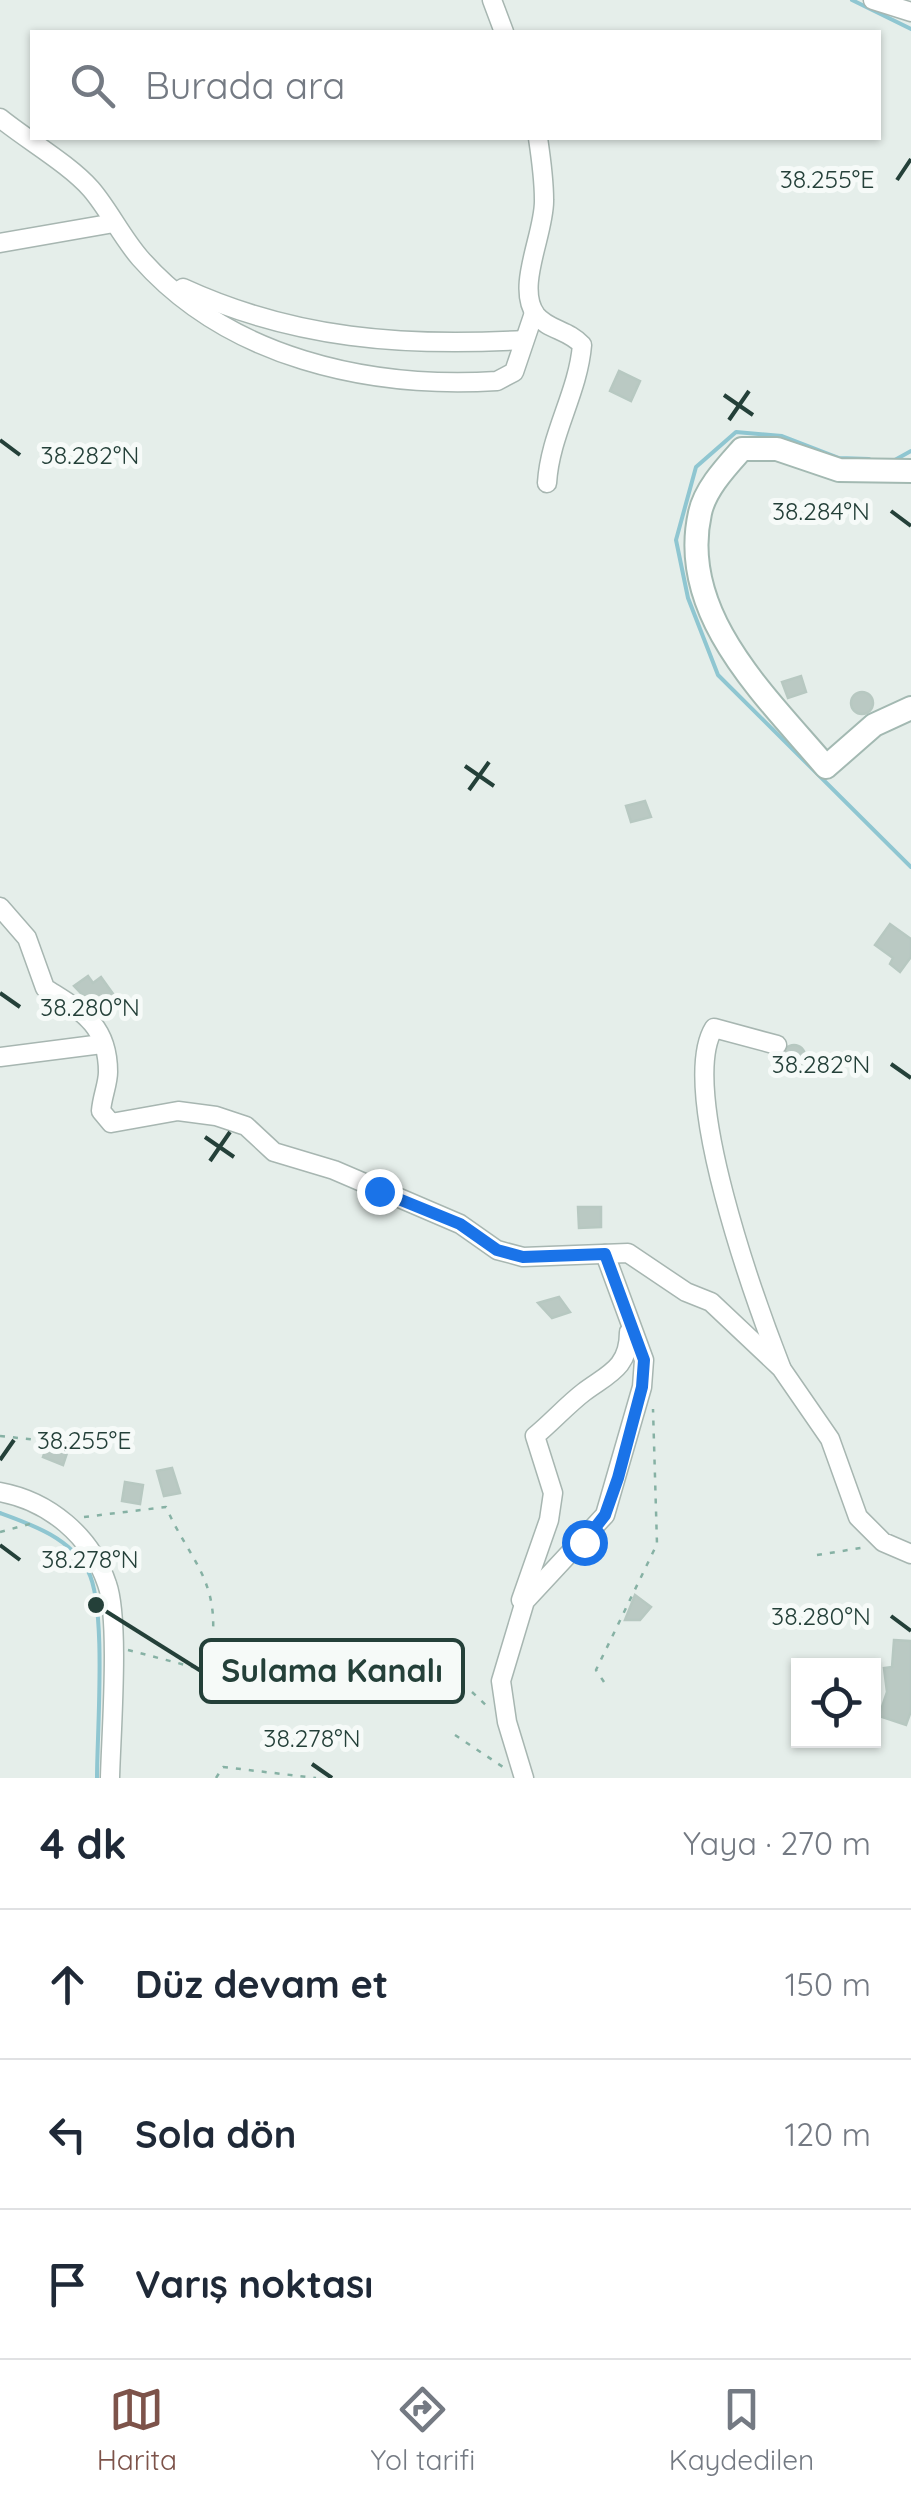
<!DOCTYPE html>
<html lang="tr">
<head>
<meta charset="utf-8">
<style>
  :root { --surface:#fff; --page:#f6f6f7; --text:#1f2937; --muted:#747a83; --line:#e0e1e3; --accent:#7d534a }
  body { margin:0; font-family:Quicksand,sans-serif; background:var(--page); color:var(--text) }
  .controls { position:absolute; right:30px; bottom:30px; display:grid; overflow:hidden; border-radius:0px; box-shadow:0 2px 8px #0004 }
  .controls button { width:90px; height:90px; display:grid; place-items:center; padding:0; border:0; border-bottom:2px solid var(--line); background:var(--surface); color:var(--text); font:50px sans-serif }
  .stop { position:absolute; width:30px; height:30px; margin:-22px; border:8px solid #1a73e8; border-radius:50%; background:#fff }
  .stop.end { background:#1a73e8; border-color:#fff; box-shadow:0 2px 10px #0008 }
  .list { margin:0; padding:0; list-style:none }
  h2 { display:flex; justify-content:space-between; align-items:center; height:130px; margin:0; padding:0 40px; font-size:42px }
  h2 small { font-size:32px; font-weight:400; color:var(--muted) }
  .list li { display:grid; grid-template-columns:65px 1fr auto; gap:30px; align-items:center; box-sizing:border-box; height:150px; padding:0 40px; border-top:2px solid var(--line) }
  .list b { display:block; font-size:38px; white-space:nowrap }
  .list em { font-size:32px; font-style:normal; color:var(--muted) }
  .icon { flex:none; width:55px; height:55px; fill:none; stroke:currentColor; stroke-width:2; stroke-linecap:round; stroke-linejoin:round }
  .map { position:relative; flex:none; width:911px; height:1778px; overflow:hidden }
  .search { position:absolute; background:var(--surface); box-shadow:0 2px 8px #0004; left:30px; right:30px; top:30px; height:110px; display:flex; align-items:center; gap:25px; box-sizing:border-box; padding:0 35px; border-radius:0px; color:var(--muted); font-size:38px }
  .sheet { height:580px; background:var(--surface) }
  nav { display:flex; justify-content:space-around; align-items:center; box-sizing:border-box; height:140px; border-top:2px solid var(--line); background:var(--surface); font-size:28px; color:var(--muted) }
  nav a { display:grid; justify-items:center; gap:5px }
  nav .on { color:var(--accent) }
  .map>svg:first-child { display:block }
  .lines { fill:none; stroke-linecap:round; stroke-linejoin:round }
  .stream { stroke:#8fc6d1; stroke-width:4 }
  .building { fill:#bac9c3; stroke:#b7c8c1; stroke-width:2.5 }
  .street-casing { stroke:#a7b6b1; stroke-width:21 }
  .secondary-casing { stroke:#a3b9b2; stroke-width:26 }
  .path { stroke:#86b1a4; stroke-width:2.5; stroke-dasharray:5 8; stroke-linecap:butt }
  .street { stroke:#fff; stroke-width:18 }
  .secondary { stroke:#fff; stroke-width:22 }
  .route { stroke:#1a73e8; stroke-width:12 }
  .ticks { fill:none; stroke:#244039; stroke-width:4 }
  .ticks-label { font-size:25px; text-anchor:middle; fill:#244039; stroke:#f6faf8; stroke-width:10; stroke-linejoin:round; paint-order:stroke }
  .leader { fill:none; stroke:#244039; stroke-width:4 }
  .callout-dot { fill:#244039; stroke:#f6faf8; stroke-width:4 }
  .callout { fill:#f6faf8; stroke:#244039; stroke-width:4 }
  .callout-label { font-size:32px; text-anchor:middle; font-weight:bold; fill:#244039 }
</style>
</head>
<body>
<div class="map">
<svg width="911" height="1778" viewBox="0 0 911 1778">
  <rect width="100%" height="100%" fill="#e5eeea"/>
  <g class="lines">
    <g class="stream">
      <path d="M852 0 911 29"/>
      <path d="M869 459 839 458 782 436 736 432 696 467 676 540 688 598 718 675 911 867"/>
      <path d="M893 461 911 451"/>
      <path d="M0 1513C33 1525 70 1538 88 1571 107 1607 97 1732 97 1778"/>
    </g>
  </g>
  <g class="building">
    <path d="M619 371 640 381 631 401 610 391Z"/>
    <path d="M801 676 806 692 788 698 782 682Z"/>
    <circle cx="862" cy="703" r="11"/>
    <path d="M645 801 651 817 631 822 626 806Z"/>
    <path d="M890 924 911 939V957L900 972 890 964 893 958 875 945Z"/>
    <path d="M88 976 93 983 101 977 116 998 98 1011 74 986Z"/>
    <circle cx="794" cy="1056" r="11"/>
    <path d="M578 1207H601V1227L579 1228Z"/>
    <path d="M559 1297 570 1312 552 1318 538 1303Z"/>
    <path d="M48 1443 68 1450 63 1465 43 1457Z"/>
    <path d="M172 1468 180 1493 164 1496 157 1471Z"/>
    <path d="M125 1482 143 1485 140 1504 122 1501Z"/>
    <path d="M635 1595 651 1607 640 1620H625Z"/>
    <path d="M894 1640 911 1641V1711L906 1725 879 1716 887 1692 884 1668 892 1667Z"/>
  </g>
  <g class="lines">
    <defs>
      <g id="street">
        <path d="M492 0 504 32"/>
        <path d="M873 0 911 12"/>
        <path d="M0 118C27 140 69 164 91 189 109 210 121 236 140 258 228 358 369 389 497 381L514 372 534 313"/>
        <path d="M538 138C541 158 544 180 544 200 545 233 515 287 536 315 548 330 569 330 582 345 578 393 550 434 547 483"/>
        <path d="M0 243 114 223"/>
        <path d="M183 288C294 339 404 347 524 340"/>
        <path d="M0 907 27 938 45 988C79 1010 108 1023 108 1072 108 1084 102 1097 101 1111L111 1123 178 1111 216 1116 246 1126 274 1152 334 1170 460 1224 497 1250 523 1257 628 1253 686 1292 711 1302 781 1368 830 1439 858 1517 883 1542 911 1554"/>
        <path d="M777 1045 714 1028C677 1087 756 1303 781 1367"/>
        <path d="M0 1057 102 1044"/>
        <path d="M0 1492C49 1501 91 1536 107 1584 120 1620 111 1734 110 1778"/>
        <path d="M521 1600 549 1520 553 1493 535 1436C552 1422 567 1405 584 1392 608 1374 629 1368 629 1332"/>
        <path d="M524 1778 507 1722 501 1681 525 1601 605 1515 642 1387 644 1360 605 1254"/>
      </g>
      <path id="secondary" d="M911 471 839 470 777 449H742C726 467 705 489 700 513 677 615 768 698 826 767L874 725 911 708"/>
    </defs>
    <use href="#street" class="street-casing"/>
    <use href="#secondary" class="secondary-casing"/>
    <g class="path">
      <path d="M0 1436 38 1440"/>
      <path d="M84 1517 166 1507C187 1555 216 1577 213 1632"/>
      <path d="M0 1532 37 1522"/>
      <path d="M817 1555 867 1547"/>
      <path d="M128 1650 193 1667 204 1663"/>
      <path d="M604 1682 596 1670 657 1544 653 1409"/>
      <path d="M472 1692 490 1709"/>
      <path d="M455 1735 506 1769"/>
      <path d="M216 1778 223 1767 316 1778"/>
    </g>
    <use href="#street" class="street"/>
    <use href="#secondary" class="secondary"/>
  </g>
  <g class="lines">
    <path class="route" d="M379 1191 460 1224 497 1250 523 1257 605 1254 644 1360 642 1387 618 1478 605 1515 584 1542"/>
  </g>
  <path class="ticks" d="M897 180 911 159M724 395 753 415M729 420 749 391M0 440 20 455M891 511 911 526M465 766 494 786M469 790 489 762M0 993 20 1007M891 1064 911 1078M205 1137 234 1157M210 1161 230 1132M0 1460 14 1440M0 1545 20 1560M891 1616 911 1631M312 1764 332 1778"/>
  <g class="ticks-label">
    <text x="827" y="188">38.255°E</text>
    <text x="90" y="464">38.282°N</text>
    <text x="821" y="520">38.284°N</text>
    <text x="90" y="1016">38.280°N</text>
    <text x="821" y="1073">38.282°N</text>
    <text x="84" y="1449">38.255°E</text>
    <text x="90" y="1568">38.278°N</text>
    <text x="821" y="1625">38.280°N</text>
    <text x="312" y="1747">38.278°N</text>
  </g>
  <path class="leader" d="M96 1605L201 1671"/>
  <circle class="callout-dot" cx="96" cy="1605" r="10"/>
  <rect class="callout" x="201" y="1640" width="262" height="62" rx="10"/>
  <g class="callout-label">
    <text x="332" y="1682">Sulama Kanalı</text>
  </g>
</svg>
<div class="controls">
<button><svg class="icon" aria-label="locate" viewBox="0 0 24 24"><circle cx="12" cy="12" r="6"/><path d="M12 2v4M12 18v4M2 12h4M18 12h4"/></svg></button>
</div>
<div class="stop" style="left:584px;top:1542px"></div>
<div class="stop end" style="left:379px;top:1191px"></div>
<div class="search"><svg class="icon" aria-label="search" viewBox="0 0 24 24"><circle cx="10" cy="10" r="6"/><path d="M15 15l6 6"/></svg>Burada ara</div>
</div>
<section class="sheet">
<h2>4 dk<small>Yaya · 270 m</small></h2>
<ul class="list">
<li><svg class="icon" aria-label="ahead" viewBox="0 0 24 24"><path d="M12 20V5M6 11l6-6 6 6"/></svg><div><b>Düz devam et</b></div><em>150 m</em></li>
<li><svg class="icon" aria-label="left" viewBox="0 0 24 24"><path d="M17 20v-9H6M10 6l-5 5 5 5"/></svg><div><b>Sola dön</b></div><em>120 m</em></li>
<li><svg class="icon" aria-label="arrive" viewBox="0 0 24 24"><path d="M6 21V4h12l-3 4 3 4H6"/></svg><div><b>Varış noktası</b></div></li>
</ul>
</section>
<nav>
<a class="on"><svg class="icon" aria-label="map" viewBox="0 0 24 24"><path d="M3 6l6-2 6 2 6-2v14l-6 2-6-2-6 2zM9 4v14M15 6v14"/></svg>Harita</a>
<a><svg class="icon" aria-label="directions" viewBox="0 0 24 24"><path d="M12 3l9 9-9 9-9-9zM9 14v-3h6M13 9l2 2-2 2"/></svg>Yol tarifi</a>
<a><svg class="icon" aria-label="saved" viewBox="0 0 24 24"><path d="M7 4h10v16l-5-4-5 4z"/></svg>Kaydedilen</a>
</nav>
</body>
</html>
